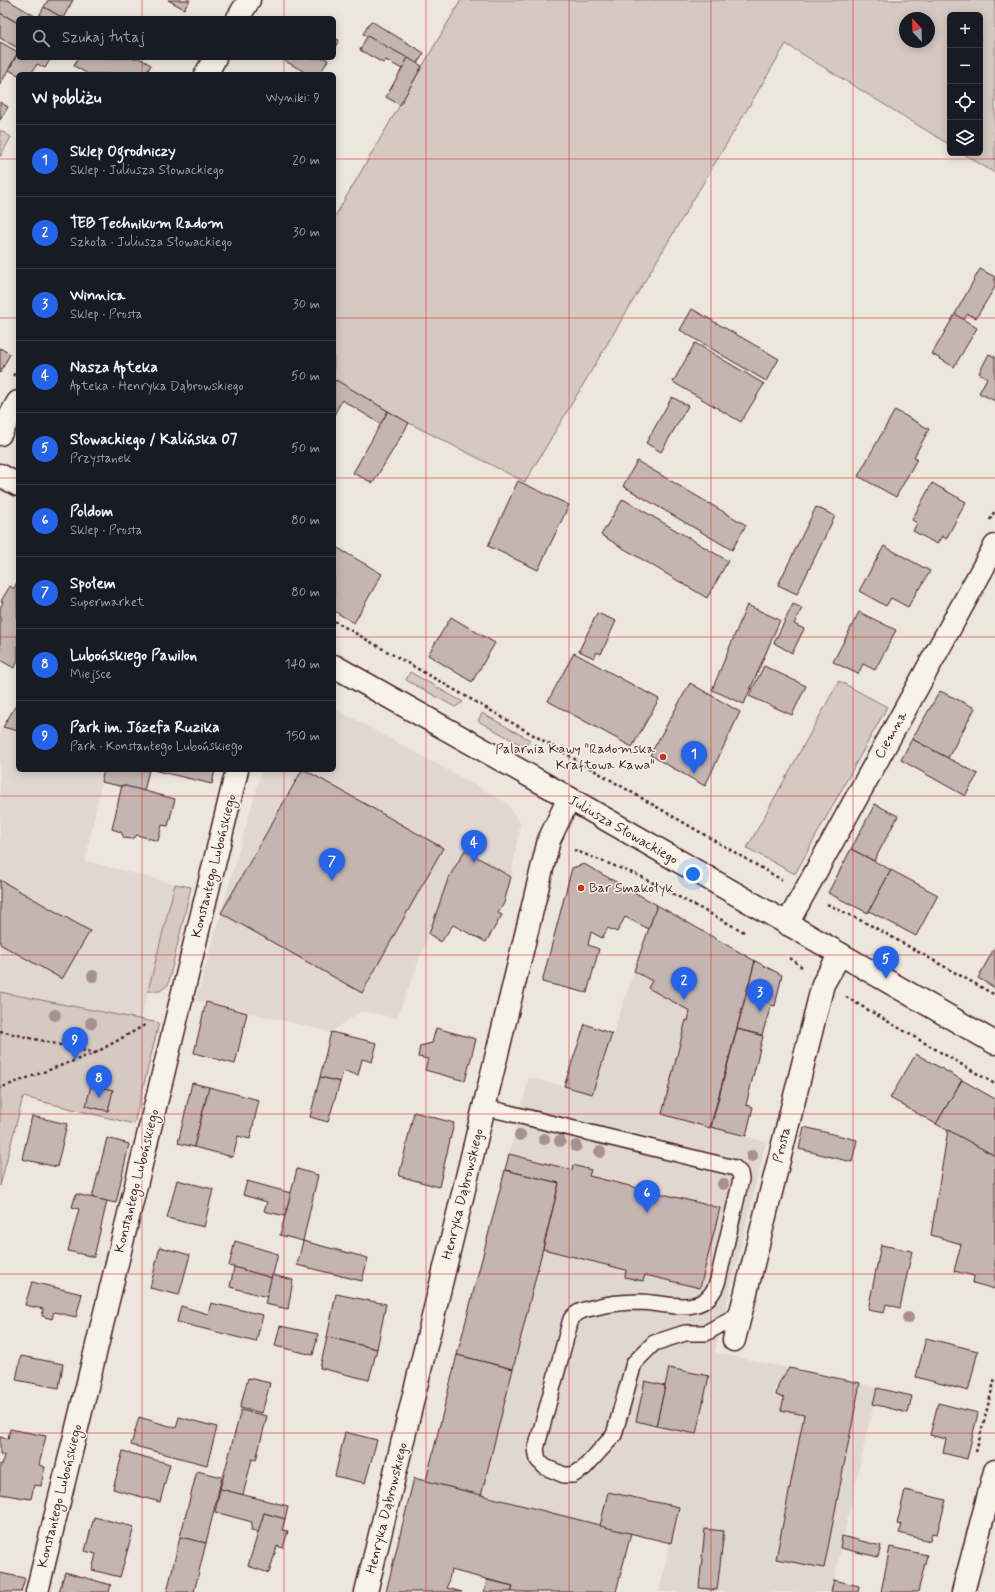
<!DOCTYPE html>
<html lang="pl">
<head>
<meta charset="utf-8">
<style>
  :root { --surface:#171b24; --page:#20242c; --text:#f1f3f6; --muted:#9ea1a6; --line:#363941; --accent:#2563eb }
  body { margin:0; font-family:Mynerve,sans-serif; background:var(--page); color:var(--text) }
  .controls { position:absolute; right:12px; top:12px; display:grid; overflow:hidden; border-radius:6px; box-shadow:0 2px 10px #0003 }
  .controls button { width:36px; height:36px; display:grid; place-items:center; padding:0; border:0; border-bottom:1px solid var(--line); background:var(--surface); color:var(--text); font:20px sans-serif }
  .compass { position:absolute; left:899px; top:12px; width:36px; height:36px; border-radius:50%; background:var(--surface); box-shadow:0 2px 10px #0003; rotate:338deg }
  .you { position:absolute; left:693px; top:874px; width:14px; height:14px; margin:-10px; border:3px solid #fff; border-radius:50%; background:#1a73e8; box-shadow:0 0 0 6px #1a73e833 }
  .badge { display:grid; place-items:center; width:26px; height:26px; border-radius:50%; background:var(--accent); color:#fff; font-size:13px; font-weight:700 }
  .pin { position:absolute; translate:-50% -33px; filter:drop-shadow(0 1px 2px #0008) }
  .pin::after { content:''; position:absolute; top:21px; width:14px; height:12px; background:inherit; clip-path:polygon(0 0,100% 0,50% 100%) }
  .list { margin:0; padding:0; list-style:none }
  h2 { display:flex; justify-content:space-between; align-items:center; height:52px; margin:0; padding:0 16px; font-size:17px }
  h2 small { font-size:13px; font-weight:400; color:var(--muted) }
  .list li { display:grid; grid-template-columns:26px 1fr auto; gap:12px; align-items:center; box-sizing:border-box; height:72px; padding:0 16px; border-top:1px solid var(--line) }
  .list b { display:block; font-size:15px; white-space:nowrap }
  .list p { margin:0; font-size:13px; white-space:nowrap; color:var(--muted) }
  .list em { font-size:13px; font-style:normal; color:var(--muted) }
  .icon { flex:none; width:22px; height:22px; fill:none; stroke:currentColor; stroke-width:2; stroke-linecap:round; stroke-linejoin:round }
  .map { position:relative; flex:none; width:995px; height:1592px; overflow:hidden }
  .search { position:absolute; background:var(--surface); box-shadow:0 2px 10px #0003; left:16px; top:16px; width:320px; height:44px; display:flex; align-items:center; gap:10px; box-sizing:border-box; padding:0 14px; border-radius:6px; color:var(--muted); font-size:15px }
  .panel { position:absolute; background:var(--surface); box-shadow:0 2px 10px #0003; left:16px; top:72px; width:320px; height:700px; border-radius:6px }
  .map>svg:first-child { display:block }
  .built { fill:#e0d7d0 }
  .green { fill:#d5c9c2; stroke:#907476; fill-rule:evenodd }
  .building { fill:#c4b5b0; stroke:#4a1f2b }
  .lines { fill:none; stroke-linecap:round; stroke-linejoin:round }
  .lane-casing { stroke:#4a1f2b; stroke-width:18 }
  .street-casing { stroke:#4a1f2b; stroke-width:25 }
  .secondary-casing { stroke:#4a1f2b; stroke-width:25 }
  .path { stroke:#4a1f2b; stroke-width:2.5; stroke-dasharray:3 3; stroke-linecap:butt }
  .lane { stroke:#f7f3e8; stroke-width:15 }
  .street { stroke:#f7f3e8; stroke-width:22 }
  .secondary { stroke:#f7f3e8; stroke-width:22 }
  .tree { fill:#a69090 }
  .grid { fill:none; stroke:#d62828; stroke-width:1; stroke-opacity:0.55 }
  .poi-dot { fill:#c8321e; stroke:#f7f3e8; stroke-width:1.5 }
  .labels { text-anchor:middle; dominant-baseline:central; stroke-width:3; stroke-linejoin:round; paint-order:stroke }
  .street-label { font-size:14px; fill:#4a1f2b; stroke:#f7f3e8 }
  .poi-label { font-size:14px; fill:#4a1f2b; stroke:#f7f3e8; text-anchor:end }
</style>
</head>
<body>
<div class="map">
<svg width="995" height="1592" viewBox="0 0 995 1592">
  <rect width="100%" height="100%" fill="#ece6dd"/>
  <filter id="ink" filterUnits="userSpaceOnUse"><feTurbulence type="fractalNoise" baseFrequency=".025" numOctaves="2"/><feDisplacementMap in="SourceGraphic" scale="8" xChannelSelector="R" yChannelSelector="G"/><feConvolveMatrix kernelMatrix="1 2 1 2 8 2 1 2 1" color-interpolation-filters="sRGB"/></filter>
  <g filter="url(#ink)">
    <g class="built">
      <path d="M334 708 506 802 520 823 511 877 448 879 429 934 397 1018 361 1011 331 1032 196 1000 262 770H334Z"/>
      <path d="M0 727 18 731V770H104L85 861 175 884 141 1020 0 992Z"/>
      <path d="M657 905 755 961 711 1127 766 1142 715 1352 877 1388 831 1592H659L670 1543 426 1481 457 1355 529 1078 564 1086 592 1094Z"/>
    </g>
    <g class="green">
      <path d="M461 0H995V173L962 153H980V15H950V145L786 44 525 482 409 423 334 380V218ZM905 18H929V42H905Z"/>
      <path d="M0 130 11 137 0 157Z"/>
      <path d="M410 672 463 702 455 707 406 680Z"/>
      <path d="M839 681 887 707 795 874 747 848Z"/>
      <path d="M482 713 530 740 525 747 478 721Z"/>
      <path d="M175 884 191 887 168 985 160 991H148Z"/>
      <path d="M0 992 159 1023 134 1124 23 1097 0 1186Z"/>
    </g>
    <g class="building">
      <path d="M0 0H8L38 18H18V23L0 13Z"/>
      <path d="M48 0H73L63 18 44 7Z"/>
      <path d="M168 0H190L184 9Z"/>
      <path d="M44 7 63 18H38Z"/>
      <path d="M0 13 18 23V48L0 38Z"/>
      <path d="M371 21 424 53 417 64 363 34Z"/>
      <path d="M367 36 408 58 402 69 386 60 383 63 360 50Z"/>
      <path d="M334 38 339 40 334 49Z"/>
      <path d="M0 42 18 52 0 85Z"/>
      <path d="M18 53V58H51L45 68 37 64 31 74 18 75 9 70Z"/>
      <path d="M78 58H139L151 65 146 74H88L74 66Z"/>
      <path d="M280 58H324L328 60 320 74H308Z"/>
      <path d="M408 58 422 66 400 105 386 97Z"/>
      <path d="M0 102 8 107 0 120Z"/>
      <path d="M980 269 995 277V287L976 318 968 314 963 320 955 314Z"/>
      <path d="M692 309 779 359 766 381 680 330Z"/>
      <path d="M955 314 977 328 954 367 932 354Z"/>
      <path d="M695 343 764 384 741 422 673 382Z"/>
      <path d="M0 348 10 354 0 373Z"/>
      <path d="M989 354 995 357V401L979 393 987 378 979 373Z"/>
      <path d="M336 380 388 411 381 424 342 400 334 415V383Z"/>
      <path d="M672 397 688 406 661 452 646 443Z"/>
      <path d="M895 410 929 429 914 457 917 459 896 497 858 476Z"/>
      <path d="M388 411 409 423 373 483 353 473Z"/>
      <path d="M637 461 746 525 732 550 623 486Z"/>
      <path d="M518 481 569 505 538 570 488 546Z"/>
      <path d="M932 483 966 502 946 539 942 536 937 544 913 531 917 523 912 520Z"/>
      <path d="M623 499 728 561 707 598 601 535Z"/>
      <path d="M816 507 835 516 797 594 778 585Z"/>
      <path d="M884 546 930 571 920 589 919 588 908 607 891 598 886 606 859 591Z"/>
      <path d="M336 547 382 574 354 623 334 611V551Z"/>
      <path d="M17 582 18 662 14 668 0 660V608L3 602 1 601 10 586 14 589Z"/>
      <path d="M793 604 802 608 794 624 804 629 792 653 774 643Z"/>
      <path d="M747 605 780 620 744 704 712 690Z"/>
      <path d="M859 612 896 630 875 670 863 664 858 674 833 662Z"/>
      <path d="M597 613 616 621 601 654 597 652 594 658 579 651Z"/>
      <path d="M451 617 495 643 472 682 428 655Z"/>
      <path d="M574 653 659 699 632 747 548 701Z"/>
      <path d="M764 666 806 686 792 715 749 696Z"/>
      <path d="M690 683 740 712 705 786 650 755Z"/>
      <path d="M940 691 975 708 948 758 912 739Z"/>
      <path d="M18 702V731L3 727Z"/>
      <path d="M912 739 978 774 965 796 901 760Z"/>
      <path d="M104 770H149L144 791 101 782Z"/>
      <path d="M153 770H215L212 784Z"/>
      <path d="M302 770H305L443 848 362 993 221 913Z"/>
      <path d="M122 785 175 799 168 826 162 825 158 841 137 835 132 839 124 838 121 832 112 829Z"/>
      <path d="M875 804 898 816 874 861 851 849Z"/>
      <path d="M851 849 891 870 868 913 828 893Z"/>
      <path d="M465 850 511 877 504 903 498 913 502 915 486 942 453 925 441 942 429 934 448 879Z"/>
      <path d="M584 864 657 905 649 929 625 917 617 932 608 928 602 938 591 932 588 945 599 949 587 993 542 982 572 868Z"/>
      <path d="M891 870 938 895 916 936 869 911Z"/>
      <path d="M0 880 90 931 62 979 0 944Z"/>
      <path d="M657 905 755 961 710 1128 662 1114 686 1020 688 1021 690 1011 648 988 652 981 634 971Z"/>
      <path d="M995 947V988L978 978Z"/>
      <path d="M755 961 782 975 775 1006 771 1005 762 1035 737 1029Z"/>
      <path d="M206 1002 247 1013 235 1064 194 1053Z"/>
      <path d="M585 1024 612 1034 592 1094 564 1086Z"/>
      <path d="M436 1028 476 1039 465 1081 425 1070 428 1059 418 1057 420 1046 432 1043Z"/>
      <path d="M737 1029 763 1036 746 1105 753 1107 746 1136 711 1127Z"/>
      <path d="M331 1032 377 1043 372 1062 362 1059 358 1075 343 1071 340 1082 320 1077Z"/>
      <path d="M916 1054 962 1080 936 1124 890 1098Z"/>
      <path d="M320 1077 340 1082 328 1122 310 1117Z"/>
      <path d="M962 1080 995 1099V1156L936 1124Z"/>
      <path d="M192 1083 209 1087 194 1147 178 1143Z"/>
      <path d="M91 1085 113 1090 108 1111 86 1106Z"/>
      <path d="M209 1087 259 1100 250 1139 238 1136 233 1157 194 1147Z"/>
      <path d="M414 1112 454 1123 439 1187 399 1176Z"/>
      <path d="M32 1116 67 1124 57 1167 22 1159Z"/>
      <path d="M804 1127 857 1140 852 1162 799 1149Z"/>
      <path d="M948 1130 995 1156V1289L973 1283 974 1276 954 1271 961 1244 931 1235Z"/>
      <path d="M107 1138 129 1144 116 1203 92 1198Z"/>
      <path d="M509 1154 572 1170 573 1165 591 1170 589 1176 720 1208 700 1288 645 1275 643 1281 625 1277 626 1270 543 1249 559 1183 505 1170Z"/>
      <path d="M297 1169 318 1175 303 1241 280 1235Z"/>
      <path d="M505 1170 559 1183 513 1369 457 1355Z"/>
      <path d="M177 1180 213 1189 204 1227 167 1218Z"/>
      <path d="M247 1181 291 1193 285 1216 264 1211 267 1202 243 1195Z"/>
      <path d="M76 1194 107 1201 94 1257 68 1251 79 1209 72 1207Z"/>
      <path d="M235 1241 278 1254 272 1278 229 1266Z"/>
      <path d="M303 1241 368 1258 362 1281 297 1265Z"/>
      <path d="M881 1245 912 1251 900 1308 886 1304 884 1313 868 1310Z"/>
      <path d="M160 1247 190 1255 179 1295 150 1288Z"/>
      <path d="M234 1267 272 1278 267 1297 230 1287Z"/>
      <path d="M272 1275 293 1280 288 1309 265 1304Z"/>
      <path d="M32 1282 82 1294 76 1317 54 1312 52 1319 42 1316 43 1309 25 1305Z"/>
      <path d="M336 1294 386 1304 377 1349 327 1337Z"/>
      <path d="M211 1303 263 1315 256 1342 177 1322 181 1306 208 1314Z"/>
      <path d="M280 1326 318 1334 313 1355 275 1346Z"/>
      <path d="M327 1337 377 1349 369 1380 320 1368Z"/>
      <path d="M926 1338 978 1351 968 1391 916 1377Z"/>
      <path d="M457 1355 513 1369 481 1496 426 1481Z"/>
      <path d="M21 1356 63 1364 59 1388 16 1380Z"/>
      <path d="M669 1368 709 1376 696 1434 656 1426Z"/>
      <path d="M789 1368 860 1383 824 1568 776 1559 804 1415 781 1410 784 1398 776 1395 779 1383Z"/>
      <path d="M248 1378 270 1383 262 1413 240 1408Z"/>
      <path d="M645 1381 665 1386 656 1426 636 1421Z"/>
      <path d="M877 1388 912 1396 908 1413 873 1404Z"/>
      <path d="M938 1403 978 1413 967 1459 943 1453 946 1439 930 1435Z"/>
      <path d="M241 1410 267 1416 256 1460 252 1459 243 1495 220 1489Z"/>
      <path d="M139 1417 176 1428 179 1417 217 1427 207 1465 131 1445Z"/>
      <path d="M10 1429 46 1436 39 1465 45 1467 41 1486 34 1485 31 1499 0 1494V1464L2 1465 4 1455 0 1454V1437L8 1439Z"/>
      <path d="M345 1432 377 1440 365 1483 335 1476Z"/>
      <path d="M123 1451 170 1464 160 1502 113 1489Z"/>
      <path d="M197 1471 222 1477 206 1543 180 1537Z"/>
      <path d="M414 1478 631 1533 616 1592H511L513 1586 451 1570 447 1588 462 1592H386Z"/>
      <path d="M220 1489 288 1506 285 1519 264 1513 259 1532 251 1530 252 1522 215 1512Z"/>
      <path d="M905 1490 946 1500 937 1534 932 1533 930 1541 899 1533 902 1525 897 1524Z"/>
      <path d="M608 1492 679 1507 671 1543 600 1526Z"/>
      <path d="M264 1513 285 1519 282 1530 288 1531 283 1548 277 1546 269 1573 248 1566Z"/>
      <path d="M94 1517 134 1527 120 1577 92 1570 96 1554 85 1551Z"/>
      <path d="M705 1529 724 1531 717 1590 699 1588Z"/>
      <path d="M842 1536 881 1546 878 1557 840 1548Z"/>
      <path d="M180 1537 206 1543 194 1592H167Z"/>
      <path d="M890 1547 927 1555 918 1592H881Z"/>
      <path d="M65 1572 111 1585 109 1592H59Z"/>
      <path d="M0 1573 25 1578 21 1592H0Z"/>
      <path d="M487 1580 513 1586 511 1592H484Z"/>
      <path d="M834 1580 859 1586 858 1592H831Z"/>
    </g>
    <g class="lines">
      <defs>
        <path id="lane" d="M484 1107 735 1168 740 1173 741 1179 718 1280C707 1319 669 1303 640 1302 625 1302 606 1304 592 1308 583 1310 576 1312 571 1319L536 1449 538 1460 545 1467 564 1475H573L584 1468 614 1435 634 1363 654 1343 685 1333H706L739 1314"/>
        <g id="street">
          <path d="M238 18 249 0"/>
          <path d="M206 74 215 58"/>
          <path d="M0 434 18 402"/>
          <path d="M787 924 995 546"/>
          <path d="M734 1340 823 984 840 954"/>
          <path d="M37 1592 237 770"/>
          <path d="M366 1592 549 840 569 798"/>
          <path d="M963 1592 995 1471"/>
        </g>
        <g id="secondary">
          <path d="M0 475 18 485"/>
          <path d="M334 666 569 798 995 1043"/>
        </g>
      </defs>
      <use href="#lane" class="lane-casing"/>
      <use href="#street" class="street-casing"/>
      <use href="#secondary" class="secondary-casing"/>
      <g class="path">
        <path d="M13 376 18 369"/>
        <path d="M990 520 995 510"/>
        <path d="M334 621 537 737 782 880"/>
        <path d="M574 850 640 876 746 933"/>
        <path d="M827 904 874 927 995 995"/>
        <path d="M790 958 802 967"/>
        <path d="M846 997 995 1084"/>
        <path d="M0 1031 95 1053 0 1088"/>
        <path d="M95 1053 147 1024"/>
        <path d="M976 1452 995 1378"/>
      </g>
      <use href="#lane" class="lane"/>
      <use href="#street" class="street"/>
      <use href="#secondary" class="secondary"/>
    </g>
    <g class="tree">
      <circle cx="93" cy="976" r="6"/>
      <circle cx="55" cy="1015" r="6"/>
      <circle cx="91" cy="1023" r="6"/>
      <circle cx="520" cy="1135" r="6"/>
      <circle cx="544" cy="1139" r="6"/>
      <circle cx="560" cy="1141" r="6"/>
      <circle cx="576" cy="1146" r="6"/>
      <circle cx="600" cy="1152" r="6"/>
      <circle cx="752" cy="1156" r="6"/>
      <circle cx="723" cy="1184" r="6"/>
      <circle cx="908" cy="1318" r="6"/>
    </g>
  </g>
  <path class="grid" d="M142 0V18M284 0V18M426 0V1592M569 0V1592M711 0V1592M853 0V1592M142 58V74M284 58V74M0 159H18M334 159H995M0 318H18M334 318H995M0 478H18M334 478H995M0 637H18M334 637H995M142 770V1592M284 770V1592M0 796H995M0 955H995M0 1114H995M0 1274H995M0 1433H995"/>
  <g class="poi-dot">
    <circle cx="663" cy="757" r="4"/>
    <circle cx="581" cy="888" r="4"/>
  </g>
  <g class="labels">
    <g class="street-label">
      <text transform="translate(891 735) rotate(-61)">Ciemna</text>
      <text transform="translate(623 830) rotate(30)">Juliusza Słowackiego</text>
      <text transform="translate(214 866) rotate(-76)">Konstantego Lubońskiego</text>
      <text transform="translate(782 1145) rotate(-76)">Prosta</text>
      <text transform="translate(137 1181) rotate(-76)">Konstantego Lubońskiego</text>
      <text transform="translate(463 1194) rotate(-76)">Henryka Dąbrowskiego</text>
      <text transform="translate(60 1496) rotate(-76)">Konstantego Lubońskiego</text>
      <text transform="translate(387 1508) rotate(-76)">Henryka Dąbrowskiego</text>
    </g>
    <g class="poi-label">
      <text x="655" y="749">Palarnia Kawy "Radomska<tspan x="655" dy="16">Kraftowa Kawa"</tspan></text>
      <text x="589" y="888" text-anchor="start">Bar Smakołyk</text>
    </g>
  </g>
</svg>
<div class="controls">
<button>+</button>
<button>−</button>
<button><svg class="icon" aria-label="locate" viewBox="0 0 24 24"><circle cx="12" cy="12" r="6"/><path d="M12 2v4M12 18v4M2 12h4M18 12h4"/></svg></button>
<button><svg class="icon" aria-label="layers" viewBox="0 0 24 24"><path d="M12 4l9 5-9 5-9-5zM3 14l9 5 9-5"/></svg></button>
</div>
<svg class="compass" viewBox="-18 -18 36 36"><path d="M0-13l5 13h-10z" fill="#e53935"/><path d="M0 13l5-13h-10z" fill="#9ea1a6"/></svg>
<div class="you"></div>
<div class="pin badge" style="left:694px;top:774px">1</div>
<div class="pin badge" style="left:684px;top:1000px">2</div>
<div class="pin badge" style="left:760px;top:1012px">3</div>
<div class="pin badge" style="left:474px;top:863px">4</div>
<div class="pin badge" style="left:886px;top:979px">5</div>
<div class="pin badge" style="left:647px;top:1213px">6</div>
<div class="pin badge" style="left:332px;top:881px">7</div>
<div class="pin badge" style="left:99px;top:1098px">8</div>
<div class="pin badge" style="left:75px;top:1060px">9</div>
<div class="search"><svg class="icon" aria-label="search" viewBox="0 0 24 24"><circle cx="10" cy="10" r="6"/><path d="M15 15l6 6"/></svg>Szukaj tutaj</div>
<section class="panel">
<h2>W pobliżu<small>Wyniki: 9</small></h2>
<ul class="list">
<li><span class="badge">1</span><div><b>Sklep Ogrodniczy</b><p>Sklep · Juliusza Słowackiego</p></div><em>20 m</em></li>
<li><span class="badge">2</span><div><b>TEB Technikum Radom</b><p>Szkoła · Juliusza Słowackiego</p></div><em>30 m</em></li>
<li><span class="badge">3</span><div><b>Winnica</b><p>Sklep · Prosta</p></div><em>30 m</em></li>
<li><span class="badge">4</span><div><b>Nasza Apteka</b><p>Apteka · Henryka Dąbrowskiego</p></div><em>50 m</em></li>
<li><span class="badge">5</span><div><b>Słowackiego / Kalińska 07</b><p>Przystanek</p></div><em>50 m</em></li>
<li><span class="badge">6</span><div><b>Poldom</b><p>Sklep · Prosta</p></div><em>80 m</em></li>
<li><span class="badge">7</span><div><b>Społem</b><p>Supermarket</p></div><em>80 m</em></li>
<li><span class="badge">8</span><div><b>Lubońskiego Pawilon</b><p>Miejsce</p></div><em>140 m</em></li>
<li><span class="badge">9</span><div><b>Park im. Józefa Ruzika</b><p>Park · Konstantego Lubońskiego</p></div><em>150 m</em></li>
</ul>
</section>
</div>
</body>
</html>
